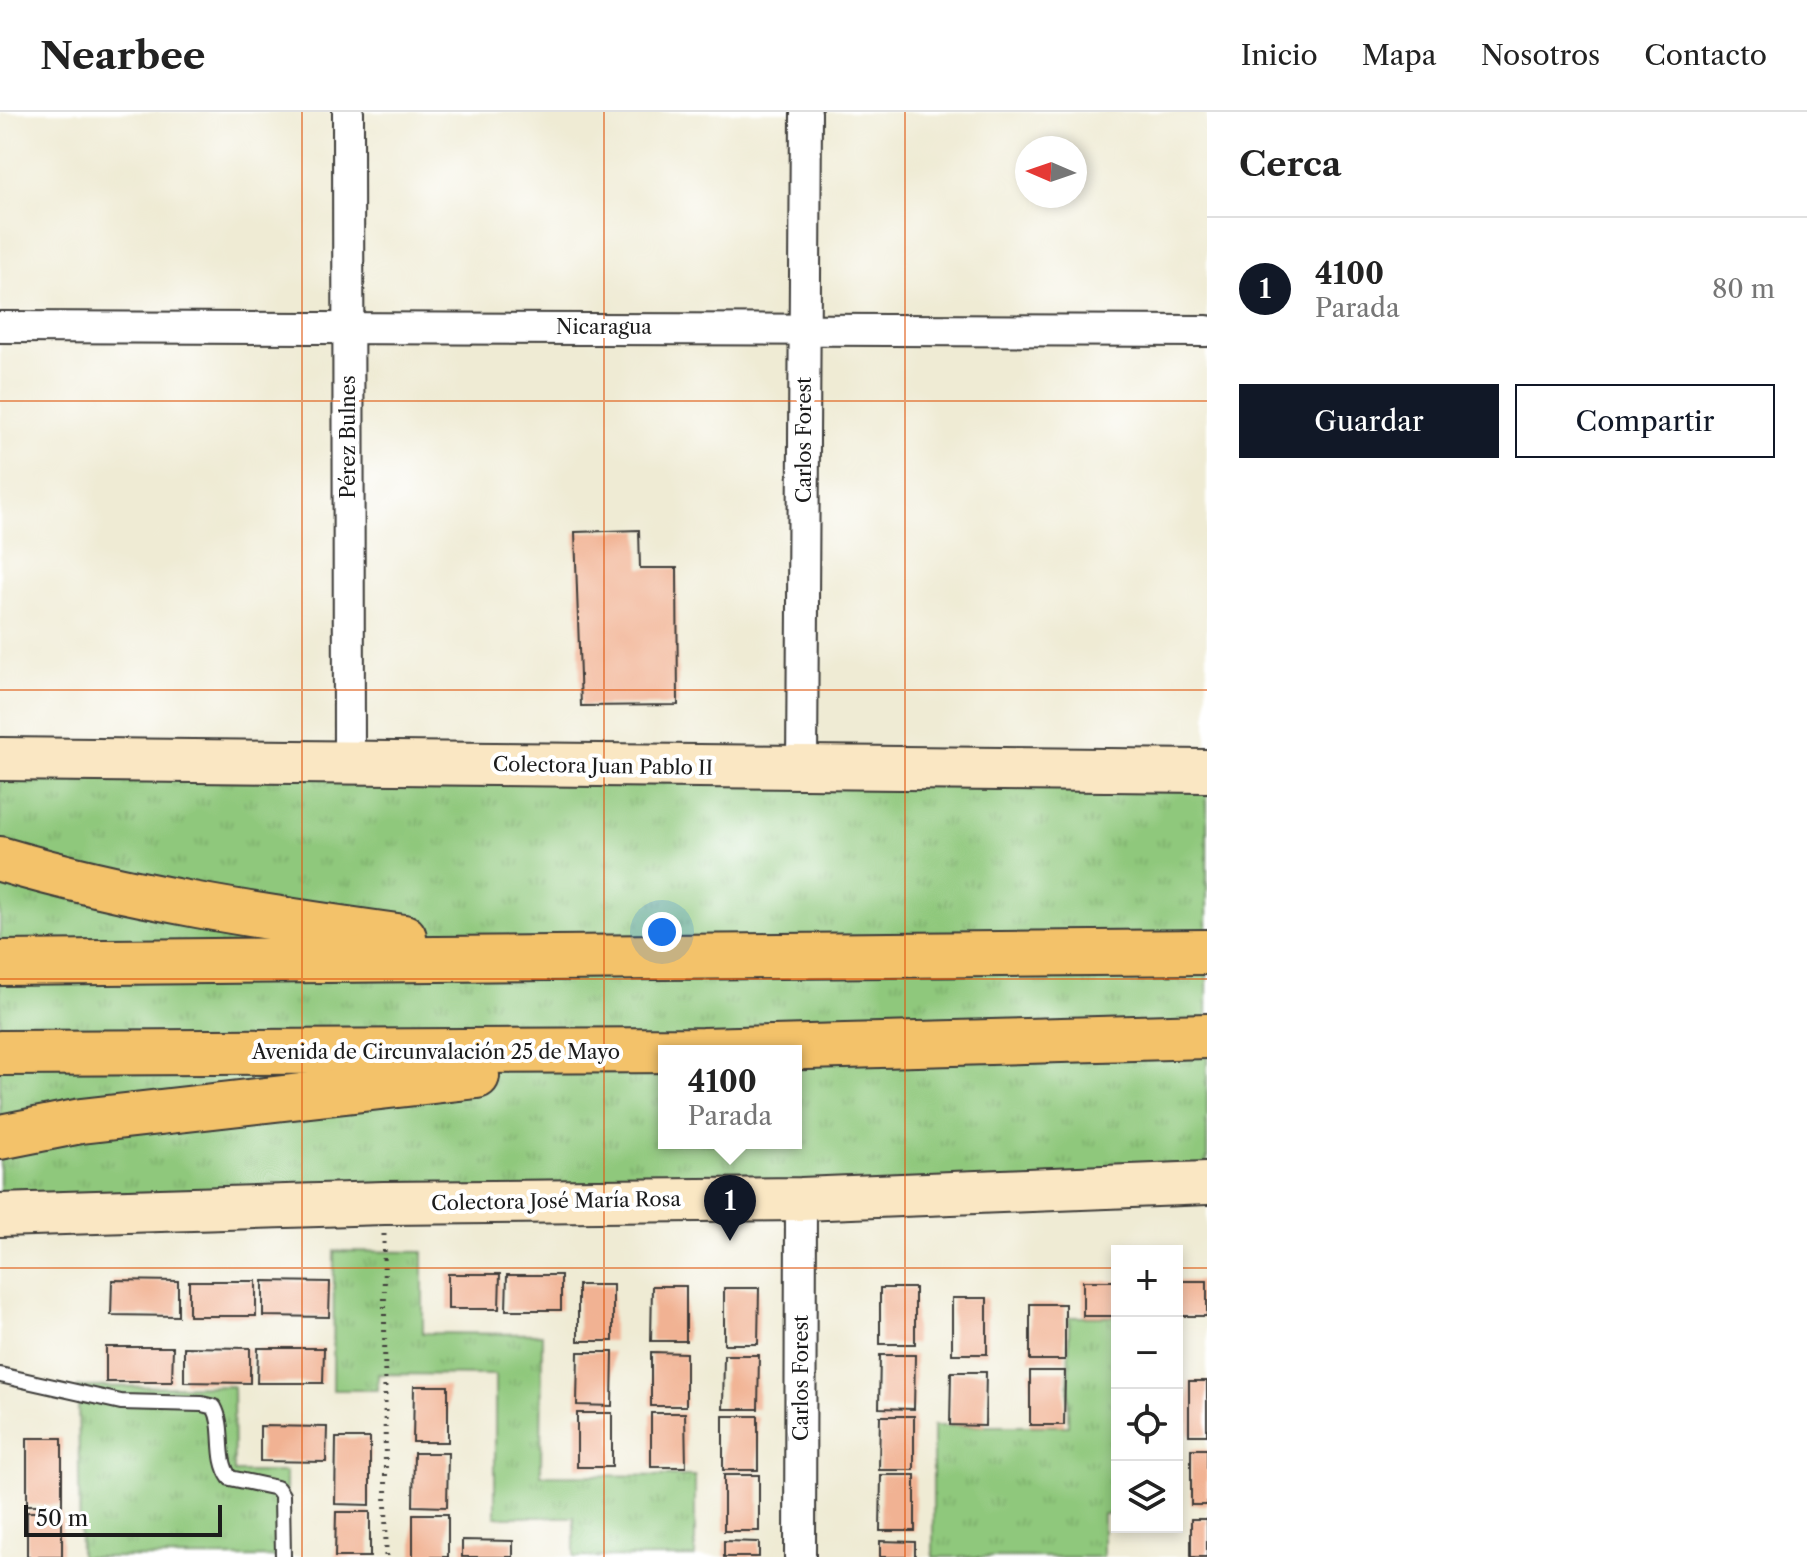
<!DOCTYPE html>
<html lang="es">
<head>
<meta charset="utf-8">
<style>
  :root { --surface:#fff; --page:#f2f2f2; --text:#222; --muted:#767676; --line:#e0e0e0; --accent:#111827 }
  body { margin:0; font-family:"Libre Caslon Text",serif; background:var(--page); color:var(--text) }
  .controls { position:absolute; right:24px; bottom:24px; display:grid; overflow:hidden; border-radius:0px; box-shadow:0 4px 12px #0003 }
  .controls button { width:72px; height:72px; display:grid; place-items:center; padding:0; border:0; border-bottom:2px solid var(--line); background:var(--surface); color:var(--text); font:40px sans-serif }
  .compass { position:absolute; left:1015px; top:24px; width:72px; height:72px; border-radius:50%; background:var(--surface); box-shadow:0 4px 12px #0003; rotate:272deg }
  .scale { position:absolute; left:24px; bottom:20px; width:198px; box-sizing:border-box; padding-left:8px; border:4px solid #1c1c1c; border-top:0; font-size:22px; line-height:28px; white-space:nowrap; color:#1c1c1c; -webkit-text-stroke:6px #fff; paint-order:stroke }
  .you { position:absolute; left:662px; top:820px; width:28px; height:28px; margin:-20px; border:6px solid #fff; border-radius:50%; background:#1a73e8; box-shadow:0 0 0 12px #1a73e833 }
  .badge { display:grid; place-items:center; width:52px; height:52px; border-radius:50%; background:var(--accent); color:#fff; font-size:26px; font-weight:700 }
  .pin { position:absolute; translate:-50% -66px; filter:drop-shadow(0 2px 4px #0008) }
  .pin::after { content:''; position:absolute; top:42px; width:28px; height:24px; background:inherit; clip-path:polygon(0 0,100% 0,50% 100%) }
  .popup { position:absolute; left:658px; top:933px; width:144px; height:104px; box-sizing:border-box; display:grid; place-content:center; border-radius:0px; background:var(--surface); filter:drop-shadow(0 2px 6px #0005); font-size:26px; white-space:nowrap; color:var(--muted) }
  .popup b { font-size:30px; color:var(--text) }
  .popup::after { content:''; position:absolute; left:50%; top:100%; margin-left:-16px; border:16px solid transparent; border-top-color:var(--surface) }
  .list { margin:0; padding:0; list-style:none }
  h2 { display:flex; justify-content:space-between; align-items:center; height:104px; margin:0; padding:0 32px; font-size:34px }
  h2 small { font-size:26px; font-weight:400; color:var(--muted) }
  .list li { display:grid; grid-template-columns:52px 1fr auto; gap:24px; align-items:center; box-sizing:border-box; height:144px; padding:0 32px; border-top:2px solid var(--line) }
  .list b { display:block; font-size:30px; white-space:nowrap }
  .list p { margin:0; font-size:26px; white-space:nowrap; color:var(--muted) }
  .list em { font-size:26px; font-style:normal; color:var(--muted) }
  .actions { display:flex; gap:16px; padding:24px 32px }
  .actions a { flex:1; padding:18px 0; border:2px solid var(--accent); border-radius:0px; text-align:center; font-size:28px; color:var(--accent) }
  .actions .main { background:var(--accent); color:#fff }
  .icon { flex:none; width:44px; height:44px; fill:none; stroke:currentColor; stroke-width:2; stroke-linecap:round; stroke-linejoin:round }
  .map { position:relative; flex:none; width:1207px; height:1445px; overflow:hidden }
  header { display:flex; align-items:center; gap:48px; box-sizing:border-box; height:112px; padding:0 40px; background:var(--surface); border-bottom:2px solid var(--line) }
  header strong { font-size:38px }
  nav { display:flex; gap:44px; margin-inline-start:auto; font-size:28px }
  main { display:flex }
  aside { flex:1; background:var(--surface) }
  .map>svg:first-child { display:block }
  .grass { fill:url(#grass-tufts); stroke:#56724c; stroke-width:2; fill-rule:evenodd }
  .building { fill:#f1b293 }
  .lines { fill:none; stroke-linecap:round; stroke-linejoin:round }
  .lane-casing { stroke:#3c3b38; stroke-width:18 }
  .street-casing { stroke:#3c3b38; stroke-width:34 }
  .secondary-casing { stroke:#3c3b38; stroke-width:46 }
  .highway-casing { stroke:#3c3b38; stroke-width:48 }
  .path { stroke:#3c3b38; stroke-width:5; stroke-dasharray:2 6; stroke-linecap:butt }
  .lane { stroke:#fff; stroke-width:14 }
  .street { stroke:#fff; stroke-width:30 }
  .secondary { stroke:#fae7c3; stroke-width:42 }
  .highway { stroke:#f3c26a; stroke-width:44 }
  .grid { fill:none; stroke:#de560d; stroke-width:2; stroke-opacity:0.55 }
  .labels { text-anchor:middle; dominant-baseline:central; stroke-width:8; stroke-linejoin:round; paint-order:stroke }
  .street-label { font-size:20px; fill:#1c1c1c; stroke:#fff }
</style>
</head>
<body>
<header>
<strong>Nearbee</strong>
<nav><a>Inicio</a><a>Mapa</a><a>Nosotros</a><a>Contacto</a></nav>
</header>
<main>
<div class="map">
<svg width="1207" height="1445" viewBox="0 0 1207 1445">
  <defs>
    <pattern id="grass-tufts" width="24" height="20" patternUnits="userSpaceOnUse" patternTransform="scale(2)"><rect width="24" height="20" fill="#8fc87c"/><path d="M3 7l-1-3M5 7V3M7 7l1-3M15 17l-1-3M17 17v-4M19 17l1-3" fill="none" stroke="#7bab6b"/></pattern>
  </defs>
  <rect width="100%" height="100%" fill="#fff"/>
  <filter id="ink" filterUnits="userSpaceOnUse"><feTurbulence type="fractalNoise" baseFrequency=".0125" numOctaves="2"/><feDisplacementMap in="SourceGraphic" scale="16" xChannelSelector="R" yChannelSelector="G"/><feConvolveMatrix kernelMatrix="1 2 1 2 8 2 1 2 1" color-interpolation-filters="sRGB"/></filter>
  <filter id="wash" filterUnits="userSpaceOnUse"><feTurbulence type="fractalNoise" baseFrequency=".006" numOctaves="4" result="noise"/><feDisplacementMap in="SourceGraphic" scale="32" xChannelSelector="R" yChannelSelector="G"/><feGaussianBlur stdDeviation="1.8" result="paint"/><feColorMatrix in="noise" values="0 0 0 0 0 0 0 0 0 0 0 0 0 0 0 0 0 1.4 0 .05"/><feComposite in="paint" operator="in"/></filter>
  <g filter="url(#wash)">
    <rect width="100%" height="100%" fill="#efebd4"/>
    <g class="grass">
      <path d="M0 647 1207 659V1071L0 1103ZM664 939H796V1031H664Z"/>
      <path d="M334 1139 423 1140V1221L542 1222 541 1363 695 1364V1445H574V1405H495V1263L378 1262V1278H333Z"/>
      <path d="M1069 1205H1117V1402H1103V1445H933V1314H1068Z"/>
      <path d="M233 1274 234 1360H286V1445H80L78 1275Z"/>
    </g>
    <g id="blocks">
      <g class="building">
        <path d="M639 418 640 456H677L678 593 581 594 575 420Z"/>
        <path d="M448 1162H500L499 1197H448Z"/>
        <path d="M507 1163H561V1198H506Z"/>
        <path d="M112 1168 178 1169V1204L111 1203Z"/>
        <rect x="189" y="1169" width="67" height="35"/>
        <path d="M263 1169 330 1170 329 1205 263 1204Z"/>
        <rect x="1083" y="1169" width="34" height="35"/>
        <rect x="1177" y="1169" width="30" height="35"/>
        <rect x="578" y="1173" width="35" height="56"/>
        <path d="M652 1174H686V1229H651Z"/>
        <path d="M724 1176H759L758 1232H724Z"/>
        <rect x="880" y="1176" width="35" height="56"/>
        <rect x="952" y="1186" width="35" height="56"/>
        <rect x="1030" y="1192" width="35" height="56"/>
        <path d="M106 1235H173L172 1270H106Z"/>
        <path d="M184 1235 250 1236V1271L184 1270Z"/>
        <path d="M258 1236H324L323 1271H257Z"/>
        <path d="M578 1240H613L612 1294 577 1293Z"/>
        <path d="M651 1240 686 1241V1294H651Z"/>
        <path d="M724 1243H759L758 1297H723Z"/>
        <path d="M880 1243H915L914 1297 879 1296Z"/>
        <path d="M1030 1259H1065L1064 1313H1030Z"/>
        <path d="M951 1260H986L985 1314 950 1313Z"/>
        <rect x="1189" y="1269" width="18" height="54"/>
        <path d="M414 1274H448V1330H413Z"/>
        <rect x="577" y="1301" width="35" height="54"/>
        <path d="M651 1301H685L686 1355H651Z"/>
        <rect x="723" y="1304" width="35" height="54"/>
        <path d="M880 1304H914V1358H879Z"/>
        <path d="M260 1314 327 1315 326 1350 260 1349Z"/>
        <rect x="27" y="1326" width="35" height="67"/>
        <path d="M336 1326H370V1393L335 1392Z"/>
        <rect x="1191" y="1337" width="16" height="56"/>
        <path d="M414 1341H448L447 1395 413 1394Z"/>
        <rect x="724" y="1363" width="35" height="56"/>
        <path d="M881 1363H915V1419H880Z"/>
        <rect x="27" y="1400" width="35" height="45"/>
        <path d="M336 1400H370V1445H335Z"/>
        <rect x="413" y="1402" width="35" height="43"/>
        <rect x="1191" y="1407" width="16" height="38"/>
        <path d="M462 1428 513 1429V1445H462Z"/>
        <path d="M724 1429 759 1430V1445H724Z"/>
        <path d="M880 1429 915 1430V1445H880Z"/>
      </g>
    </g>
  </g>
  <g filter="url(#ink)">
    <use href="#blocks" fill-opacity="0" stroke="#3c3b38" stroke-width="2"/>
    <g class="lines">
      <defs>
        <path id="lane" d="M0 1263 121 1290 202 1292 214 1295C226 1317 215 1345 230 1366L277 1376 282 1383 283 1445"/>
        <g id="street">
          <path d="M348 0 349 651"/>
          <path d="M0 215 1207 219"/>
          <path d="M802 656 806 0"/>
          <path d="M800 1445 801 1087"/>
        </g>
        <g id="secondary">
          <path d="M0 647 1207 659"/>
          <path d="M0 1103 384 1091 801 1087 1207 1071"/>
        </g>
        <g id="highway">
          <path d="M0 747C132 786 267 806 404 825"/>
          <path d="M0 851 1207 840"/>
          <path d="M0 941 702 938 1207 924"/>
          <path d="M0 1025 81 1009 477 964"/>
        </g>
      </defs>
      <use href="#lane" class="lane-casing"/>
      <use href="#street" class="street-casing"/>
      <use href="#secondary" class="secondary-casing"/>
      <use href="#highway" class="highway-casing"/>
      <path class="path" d="M384 1122 386 1445"/>
      <use href="#lane" class="lane"/>
      <use href="#street" class="street"/>
      <use href="#secondary" class="secondary"/>
      <use href="#highway" class="highway"/>
    </g>
  </g>
  <path class="grid" d="M302 0V1445M604 0V1445M905 0V1445M0 289H1207M0 578H1207M0 867H1207M0 1156H1117M1177 1156H1207"/>
  <g class="labels">
    <g class="street-label">
      <text x="604" y="215">Nicaragua</text>
      <text transform="translate(348 325) rotate(-90)">Pérez Bulnes</text>
      <text transform="translate(804 328) rotate(-90)">Carlos Forest</text>
      <text transform="translate(603 654) rotate(1)">Colectora Juan Pablo II</text>
      <text x="436" y="940">Avenida de Circunvalación 25 de Mayo</text>
      <text transform="translate(556 1089) rotate(-1)">Colectora José María Rosa</text>
      <text transform="translate(801 1266) rotate(-90)">Carlos Forest</text>
    </g>
  </g>
</svg>
<div class="controls">
<button>+</button>
<button>−</button>
<button><svg class="icon" aria-label="locate" viewBox="0 0 24 24"><circle cx="12" cy="12" r="6"/><path d="M12 2v4M12 18v4M2 12h4M18 12h4"/></svg></button>
<button><svg class="icon" aria-label="layers" viewBox="0 0 24 24"><path d="M12 4l9 5-9 5-9-5zM3 14l9 5 9-5"/></svg></button>
</div>
<svg class="compass" viewBox="-18 -18 36 36"><path d="M0-13l5 13h-10z" fill="#e53935"/><path d="M0 13l5-13h-10z" fill="#767676"/></svg>
<div class="scale">50 m</div>
<div class="you"></div>
<div class="pin badge" style="left:730px;top:1129px">1</div>
<div class="popup"><b>4100</b>Parada</div>
</div>
<aside>
<h2>Cerca<small></small></h2>
<ul class="list">
<li><span class="badge">1</span><div><b>4100</b><p>Parada</p></div><em>80 m</em></li>
</ul>
<div class="actions"><a class="main">Guardar</a><a>Compartir</a></div>
</aside>
</main>
</body>
</html>
